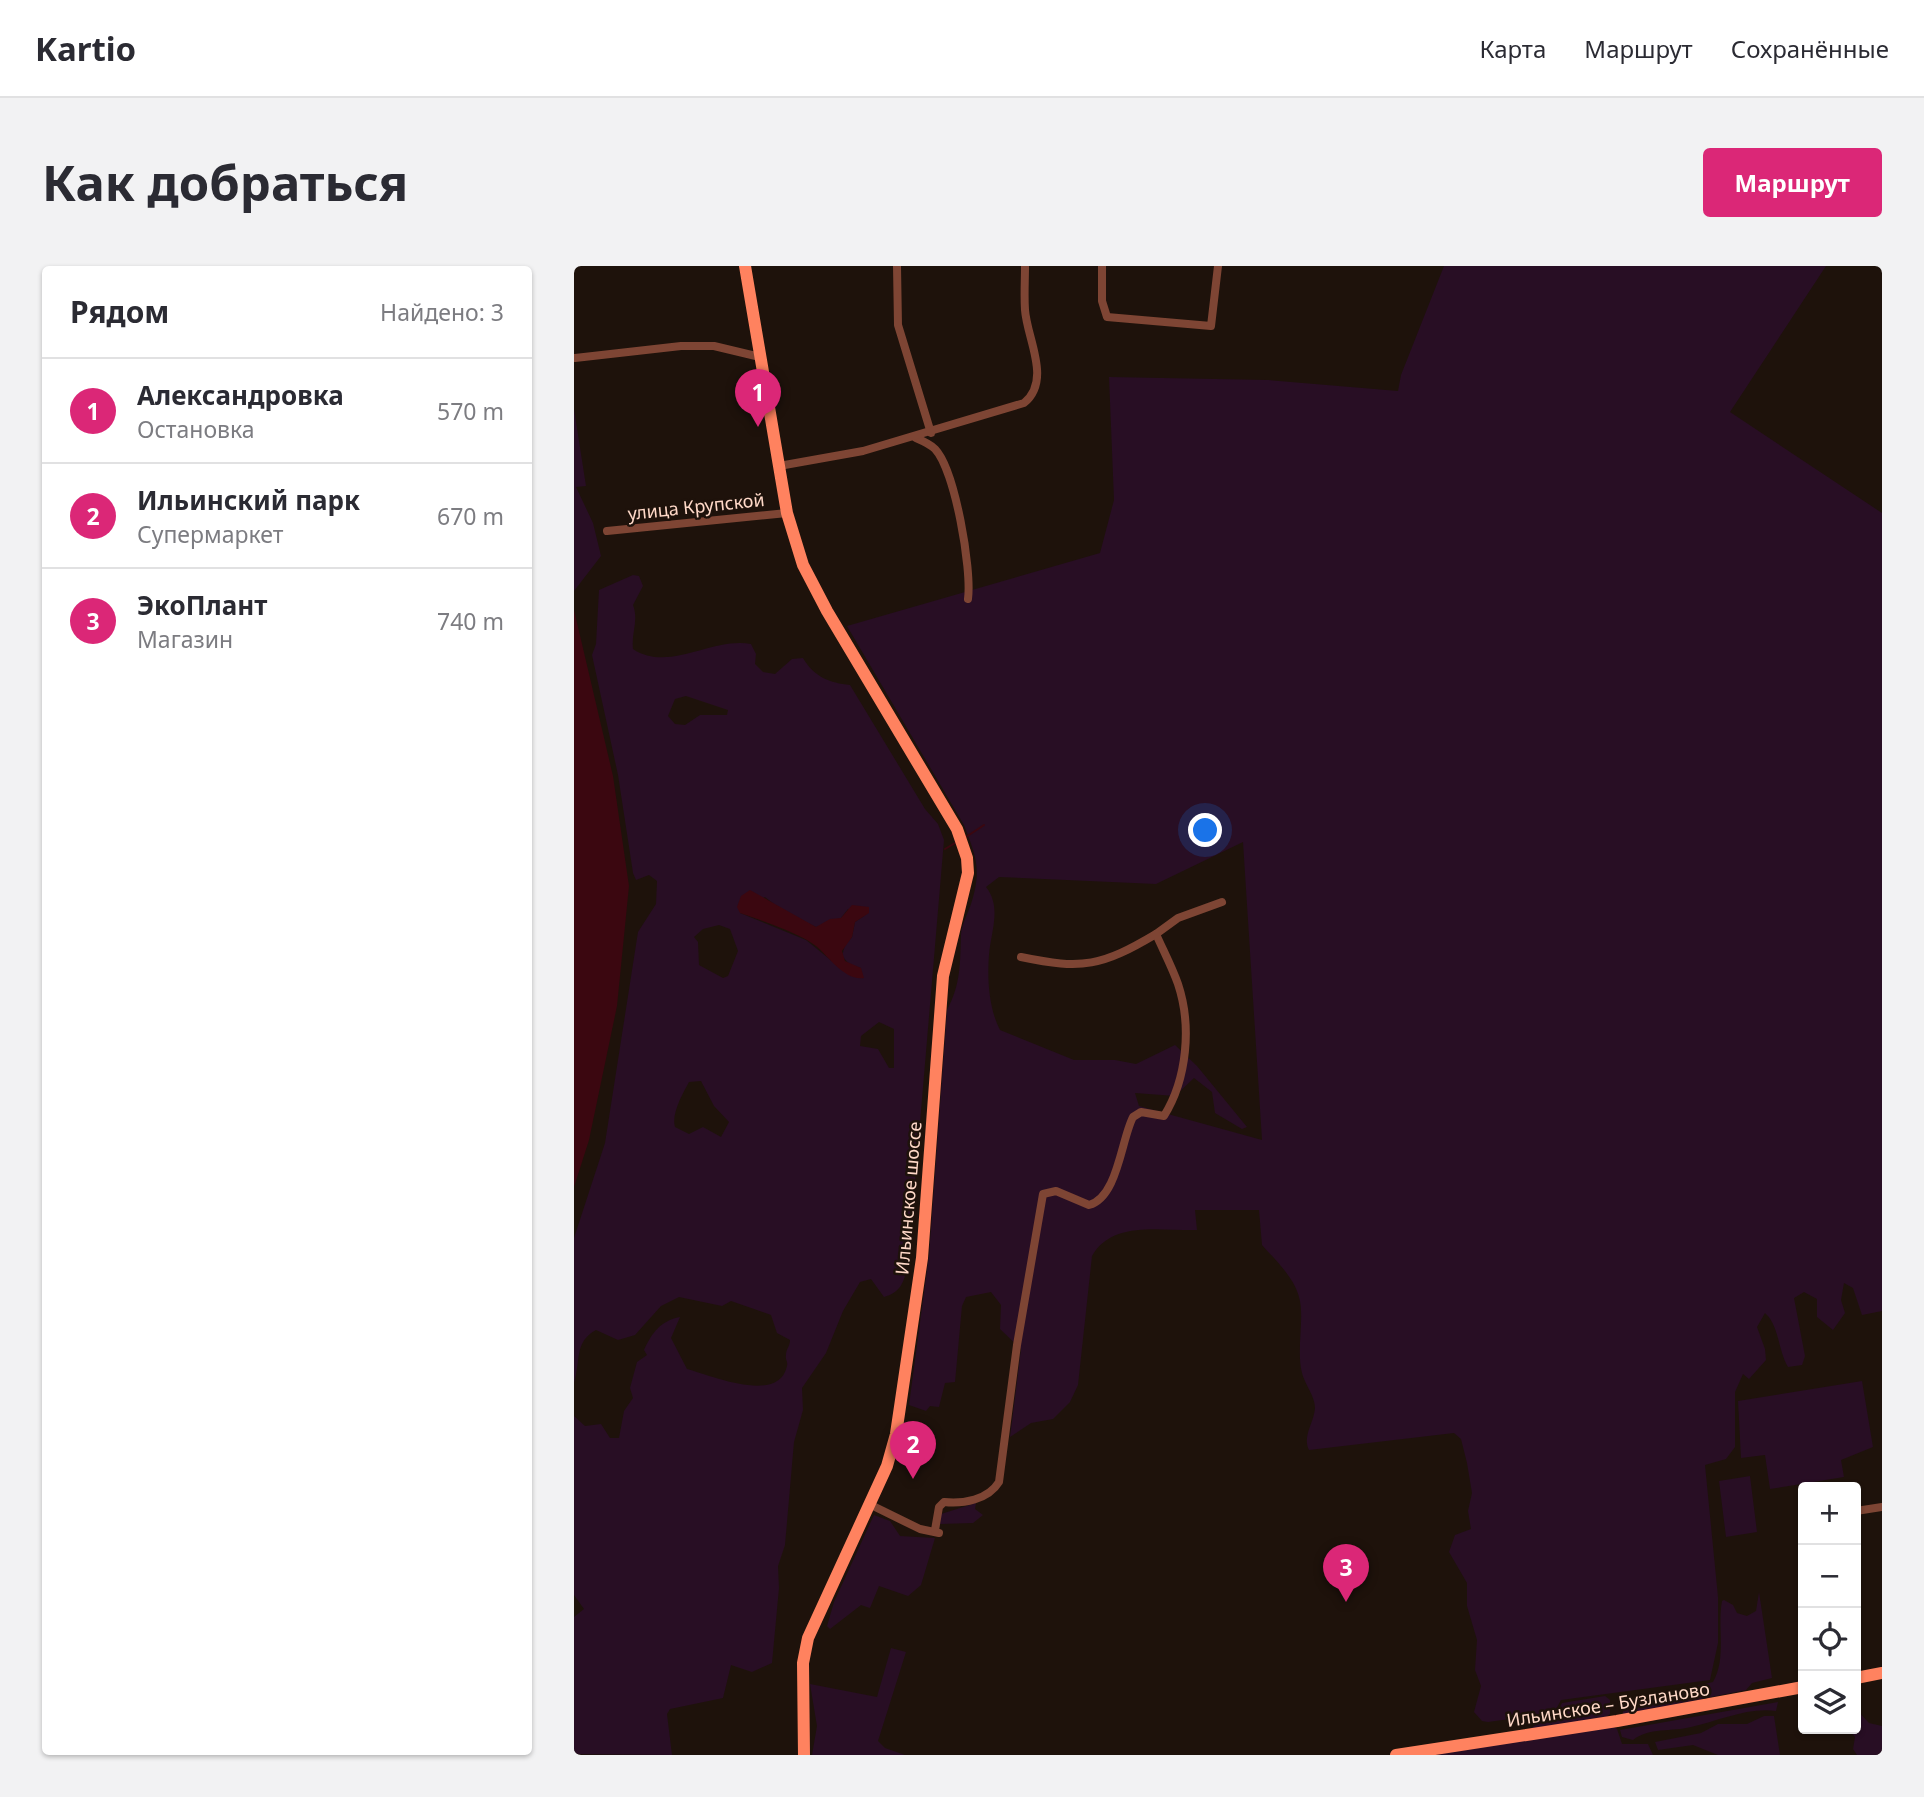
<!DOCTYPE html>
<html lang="ru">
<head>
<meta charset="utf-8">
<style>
  :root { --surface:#fff; --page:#f2f2f3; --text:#2b2b33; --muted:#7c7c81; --line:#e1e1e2; --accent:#db2777 }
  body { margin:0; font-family:"Noto Sans",sans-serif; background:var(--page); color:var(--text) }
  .controls { position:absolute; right:21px; bottom:21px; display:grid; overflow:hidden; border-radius:7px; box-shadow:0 2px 5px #0004 }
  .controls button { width:63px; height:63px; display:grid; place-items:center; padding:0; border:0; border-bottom:2px solid var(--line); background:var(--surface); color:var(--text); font:35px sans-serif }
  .you { position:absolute; left:632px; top:565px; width:24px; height:24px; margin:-18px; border:5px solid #fff; border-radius:50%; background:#1a73e8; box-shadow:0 0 0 10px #1a73e833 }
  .badge { display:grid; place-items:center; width:46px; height:46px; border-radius:50%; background:var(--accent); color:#fff; font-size:23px; font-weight:700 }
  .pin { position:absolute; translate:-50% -58px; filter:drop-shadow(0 2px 4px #0008) }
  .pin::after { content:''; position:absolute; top:37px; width:24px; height:21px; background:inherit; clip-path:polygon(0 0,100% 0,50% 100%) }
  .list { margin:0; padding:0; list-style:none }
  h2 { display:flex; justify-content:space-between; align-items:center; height:91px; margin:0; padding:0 28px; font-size:30px }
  h2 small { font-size:23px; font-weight:400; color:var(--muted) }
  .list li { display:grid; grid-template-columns:46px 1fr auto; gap:21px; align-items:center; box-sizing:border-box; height:105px; padding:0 28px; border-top:2px solid var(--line) }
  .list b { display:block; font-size:26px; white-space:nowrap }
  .list p { margin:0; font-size:23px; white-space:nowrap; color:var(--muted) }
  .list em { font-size:23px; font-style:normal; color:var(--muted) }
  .icon { flex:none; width:38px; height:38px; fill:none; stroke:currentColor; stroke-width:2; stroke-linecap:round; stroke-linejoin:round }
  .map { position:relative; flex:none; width:1308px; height:1489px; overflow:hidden; border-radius:7px }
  header { display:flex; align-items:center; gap:42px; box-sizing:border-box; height:98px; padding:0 35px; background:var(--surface); border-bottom:2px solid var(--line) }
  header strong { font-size:33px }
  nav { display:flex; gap:38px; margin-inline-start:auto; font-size:24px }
  .intro { display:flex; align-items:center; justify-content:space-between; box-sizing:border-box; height:168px; padding:0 42px }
  h1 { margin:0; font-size:49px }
  .button { padding:18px 32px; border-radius:7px; background:var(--accent); color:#fff; font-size:24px; font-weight:700 }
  main { display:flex; gap:42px; padding:0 42px }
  aside { flex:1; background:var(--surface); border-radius:7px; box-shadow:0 2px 5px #0004 }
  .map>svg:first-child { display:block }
  .green { fill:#280e24; fill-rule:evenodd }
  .water { fill:#3b0710 }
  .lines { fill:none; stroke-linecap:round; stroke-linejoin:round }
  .stream { stroke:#3b0710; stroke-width:2 }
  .street { stroke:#7e4534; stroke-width:8 }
  .secondary { stroke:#ff825f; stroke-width:12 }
  .labels { text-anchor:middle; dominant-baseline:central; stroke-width:5; stroke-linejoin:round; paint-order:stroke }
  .street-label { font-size:18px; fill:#ffd9c8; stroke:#1e120b }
</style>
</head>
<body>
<header>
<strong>Kartio</strong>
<nav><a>Карта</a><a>Маршрут</a><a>Сохранённые</a></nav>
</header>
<div class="intro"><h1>Как добраться</h1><a class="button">Маршрут</a></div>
<main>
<aside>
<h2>Рядом<small>Найдено: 3</small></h2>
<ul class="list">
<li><span class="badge">1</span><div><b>Александровка</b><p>Остановка</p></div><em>570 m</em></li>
<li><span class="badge">2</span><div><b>Ильинский парк</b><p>Супермаркет</p></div><em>670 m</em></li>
<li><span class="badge">3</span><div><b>ЭкоПлант</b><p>Магазин</p></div><em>740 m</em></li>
</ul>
</aside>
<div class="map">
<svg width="1308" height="1489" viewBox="0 0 1308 1489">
  <rect width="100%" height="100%" fill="#1e120b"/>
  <g class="green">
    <path d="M870 0H1252L1156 146 1308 247V1045L1288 1049 1279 1022 1270 1017 1267 1034 1271 1047 1259 1064 1243 1051V1033L1230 1026 1220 1032 1231 1090 1228 1099 1214 1101C1204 1084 1205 1059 1191 1047L1183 1061 1191 1083 1192 1094 1175 1113 1169 1108 1161 1126V1181L1152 1193 1131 1199 1144 1331V1377L1136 1414 987 1434 980 1447 914 1456 908 1455 900 1446 907 1420 901 1404 903 1374 893 1340V1317L875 1286 881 1269 897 1263 894 1245 898 1227 893 1197 887 1173 880 1167 735 1184C728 1170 740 1157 741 1142 741 1130 731 1119 728 1107 722 1083 731 1051 725 1031 720 1011 701 994 688 979L685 944H621L623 964C587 965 538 954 518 990L504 1119 496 1136 479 1153 457 1157 436 1171 447 1083 426 1063 427 1039 417 1026 392 1031 388 1040 381 1116 371 1117 365 1141 356 1140 352 1145 335 1139 355 989 373 744C387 718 386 697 387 669 387 660 394 647 397 638 408 604 402 590 390 559L273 360 526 287 540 234 535 111 694 114 824 125 827 109ZM669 576 688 874 565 840 561 827 601 830 620 812 638 826 641 847 668 863 673 861 623 800 601 779 562 798 541 794H500L426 764C415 743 413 713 415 689 417 665 428 641 412 621L425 611 582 618Z"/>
    <path d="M0 143 12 220 2 221 19 257 27 290 0 325Z"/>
    <path d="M59 309 65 310 69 320 59 339C65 355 57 367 59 383 95 407 137 371 177 378L182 388 181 398 189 406 201 408 218 393 229 392C240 411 256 417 276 419L351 543 364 558 370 574 334 998C330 1015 328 1026 310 1031L297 1013 286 1016 269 1045 252 1087 228 1122 229 1144 220 1176 211 1279 204 1300 205 1322 198 1397 178 1406 157 1399 149 1432 96 1443 93 1448 98 1489 0 1488V1351L10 1343 0 1329V1150L11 1160 27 1158 36 1172H45L50 1145 59 1132 56 1122 63 1096 73 1089 70 1084C78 1067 86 1055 106 1051L97 1072 113 1103C136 1109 205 1139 213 1100 214 1094 211 1095 212 1089 212 1082 216 1081 216 1074L203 1067 197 1049 157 1035 148 1040 105 1031 87 1040 61 1069 44 1074 22 1064C0 1076 7 1094 0 1117V972L31 877 64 666 82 638 83 615 75 609 62 614 59 607 44 509 18 389 22 378 25 324ZM112 430 154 444 153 449H126L111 459 101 458 94 450 101 433ZM191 631 210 646 242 661 267 652 274 643 290 650 281 656 278 671 271 679 268 690 276 699 287 702 270 705 232 674 166 647ZM145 659 156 663 164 685 154 710 149 712 125 699 124 676 120 671 129 663ZM305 756 320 763V802H315L304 783 286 780 287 770ZM127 815 140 840 155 856 147 871 129 861 115 868 101 861C97 848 109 827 115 816Z"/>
    <path d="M1288 1115 1299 1181 1267 1194 1270 1211 1196 1223 1191 1189 1167 1192 1164 1135Z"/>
    <path d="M1176 1210 1183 1266 1152 1271 1145 1215Z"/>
    <path d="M402 1237 401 1243 409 1249 399 1257 366 1258 367 1248Z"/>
    <path d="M300 1249 316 1255 326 1270 361 1272 347 1319 334 1330 305 1320 296 1342 287 1339 256 1363 253 1360 260 1336Z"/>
    <path d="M1185 1326 1198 1412 1178 1417 1172 1424 1049 1449V1437L1139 1416C1153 1392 1143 1361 1148 1335L1150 1334 1159 1339 1163 1347 1173 1350 1182 1345Z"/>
    <path d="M317 1382 332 1386 304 1475 311 1482 331 1489H238L243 1460 236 1418 303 1431Z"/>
    <path d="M1031 1430 1036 1434V1448L1031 1452 956 1463 964 1457 978 1456 988 1437Z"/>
    <path d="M1204 1436 1202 1445C1174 1441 1144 1455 1117 1461 1098 1466 1075 1461 1059 1474L1048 1471 1046 1464Z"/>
    <path d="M1282 1443 1295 1457 1308 1460V1489H1283L1279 1483 1281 1471 1274 1463H1282Z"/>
    <path d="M1190 1450H1200L1206 1489H1144L1119 1479 1084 1484 1081 1476 1127 1467 1144 1458H1173Z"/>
    <path d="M1038 1460 1043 1463 1048 1478H1074L1079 1489H859Z"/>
  </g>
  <g class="water">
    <path d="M0 344 39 510 55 620 43 740 15 874 0 921Z"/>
    <path d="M176 624 242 661 256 653 267 652 278 639 295 641V647L281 656 278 671 268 685 271 695 287 702 290 712C271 715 255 691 242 680 226 667 186 654 166 647L163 641 167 630Z"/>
  </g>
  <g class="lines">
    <g class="stream">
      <path d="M392 571 410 559"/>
      <path d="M371 583 381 577"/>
    </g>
    <g class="street">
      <path d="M323 0 324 59 357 167"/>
      <path d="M528 0V35L533 51 637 60 644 0"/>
      <path d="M1 92 107 80H140L186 91"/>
      <path d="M342 172C349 175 356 178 361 183 381 204 398 303 394 333"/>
      <path d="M205 200 289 185 450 137C478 114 453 73 451 44 450 29 451 15 451 0"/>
      <path d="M33 265 213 247"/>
      <path d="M582 668 604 652 648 636"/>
      <path d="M295 1238 346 1263 365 1267"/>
      <path d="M1282 1245 1308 1241"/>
      <path d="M361 1264 365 1241 370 1236C389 1238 414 1234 425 1216L443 1079 469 928 482 925 515 939C544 931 547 874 559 851L567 846 590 850C613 813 618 760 604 718 598 701 589 684 582 668 528 700 509 704 447 691"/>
    </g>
    <g class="secondary">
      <path d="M171 0 213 247 229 299 253 345 383 563 393 592 394 607 369 710 348 992 322 1168 313 1200 234 1372 229 1397 230 1489"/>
      <path d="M1282 1412 1308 1407"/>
      <path d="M822 1489 1043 1455 1229 1421"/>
    </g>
  </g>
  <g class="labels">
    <g class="street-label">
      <text transform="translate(122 240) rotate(-6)">улица Крупской</text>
      <text transform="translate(334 932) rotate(-85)">Ильинское шоссе</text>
      <text transform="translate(1034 1438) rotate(-9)">Ильинское – Бузланово</text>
    </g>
  </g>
</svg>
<div class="controls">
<button>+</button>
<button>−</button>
<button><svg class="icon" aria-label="locate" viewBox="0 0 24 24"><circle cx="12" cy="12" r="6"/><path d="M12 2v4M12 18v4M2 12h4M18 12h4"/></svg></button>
<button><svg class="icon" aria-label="layers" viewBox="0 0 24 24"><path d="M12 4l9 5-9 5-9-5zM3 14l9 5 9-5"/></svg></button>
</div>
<div class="you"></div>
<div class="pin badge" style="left:184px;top:161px">1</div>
<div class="pin badge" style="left:339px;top:1213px">2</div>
<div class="pin badge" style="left:772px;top:1336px">3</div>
</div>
</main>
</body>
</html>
